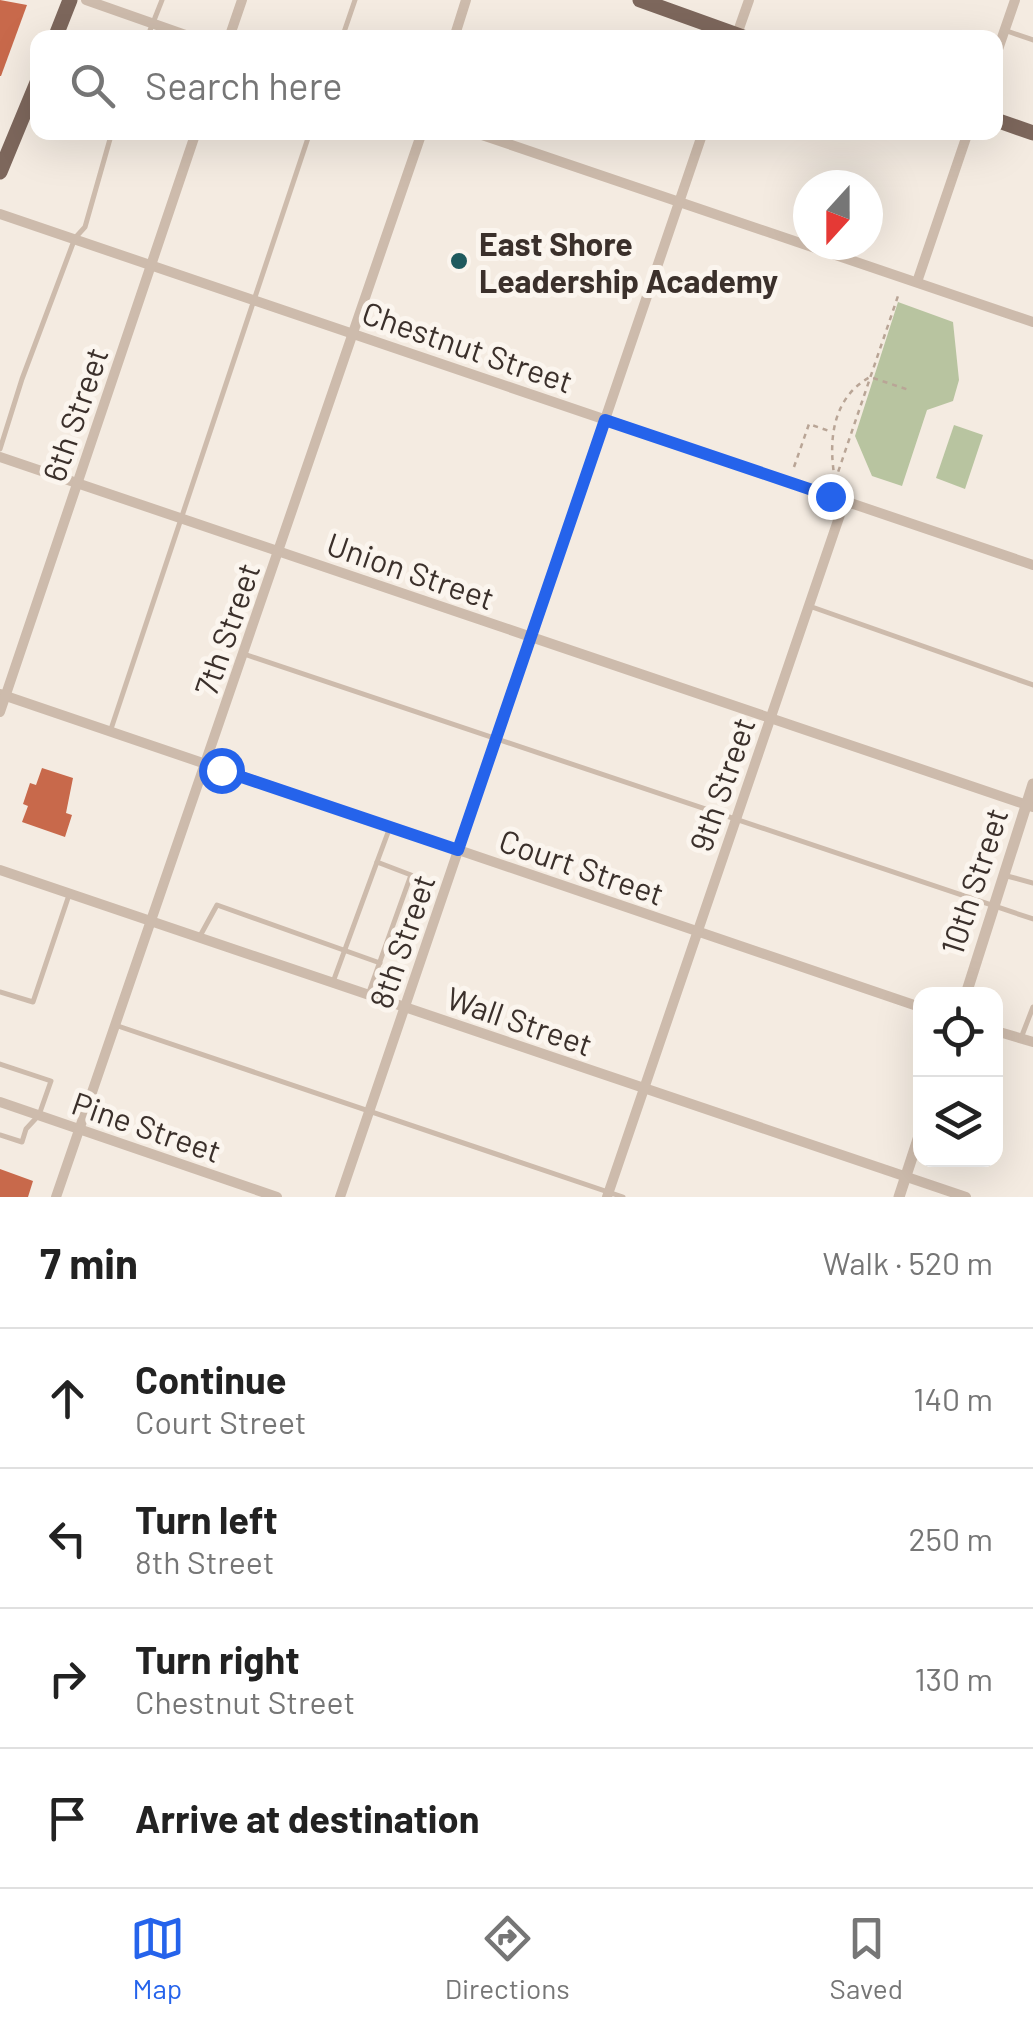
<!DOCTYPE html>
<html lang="en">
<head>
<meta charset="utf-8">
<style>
  :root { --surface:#fff; --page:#f6f6f6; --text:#222; --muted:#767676; --line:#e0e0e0; --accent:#2563eb }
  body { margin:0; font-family:Barlow,sans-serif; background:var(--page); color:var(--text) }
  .controls { position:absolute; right:30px; bottom:30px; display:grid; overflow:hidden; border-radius:20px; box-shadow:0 10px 40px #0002 }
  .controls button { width:90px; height:90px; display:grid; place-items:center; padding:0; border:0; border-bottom:2px solid var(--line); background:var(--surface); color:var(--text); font:50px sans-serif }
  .compass { position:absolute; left:793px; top:170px; width:90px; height:90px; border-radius:50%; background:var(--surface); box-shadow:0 10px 40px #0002; rotate:201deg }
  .stop { position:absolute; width:30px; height:30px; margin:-22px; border:8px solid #2563eb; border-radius:50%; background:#fff }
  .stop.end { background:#2563eb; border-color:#fff; box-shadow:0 2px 10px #0008 }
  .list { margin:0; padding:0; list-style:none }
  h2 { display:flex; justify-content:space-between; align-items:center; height:130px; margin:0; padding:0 40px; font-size:42px }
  h2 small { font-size:32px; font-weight:400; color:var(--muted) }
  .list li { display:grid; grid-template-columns:65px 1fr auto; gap:30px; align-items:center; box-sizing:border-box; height:140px; padding:0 40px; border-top:2px solid var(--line) }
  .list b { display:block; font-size:38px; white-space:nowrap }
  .list p { margin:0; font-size:32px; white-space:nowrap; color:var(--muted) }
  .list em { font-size:32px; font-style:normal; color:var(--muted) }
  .icon { flex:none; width:55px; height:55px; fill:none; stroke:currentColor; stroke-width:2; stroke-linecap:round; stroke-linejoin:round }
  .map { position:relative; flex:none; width:1033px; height:1197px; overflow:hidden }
  .search { position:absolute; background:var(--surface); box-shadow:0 10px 40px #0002; left:30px; right:30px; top:30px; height:110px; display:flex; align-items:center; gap:25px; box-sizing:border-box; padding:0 35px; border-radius:20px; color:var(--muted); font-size:38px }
  .sheet { height:690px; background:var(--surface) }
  nav { display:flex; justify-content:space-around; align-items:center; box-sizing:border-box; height:140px; border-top:2px solid var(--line); background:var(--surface); font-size:28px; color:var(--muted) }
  nav a { display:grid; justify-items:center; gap:5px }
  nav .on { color:var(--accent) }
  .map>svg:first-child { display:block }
  .green { fill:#b8c4a0 }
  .building { fill:#c8694b }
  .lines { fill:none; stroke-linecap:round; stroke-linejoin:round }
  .path { stroke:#b9a596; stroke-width:2.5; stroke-dasharray:5 5; stroke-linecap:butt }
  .service { stroke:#cdbbac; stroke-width:5 }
  .minor { stroke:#cdbbac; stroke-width:10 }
  .tertiary { stroke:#cdbbac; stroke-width:11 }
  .primary { stroke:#7d675c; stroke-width:15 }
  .route { stroke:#2563eb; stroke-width:12 }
  .poi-dot { fill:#1f5a5e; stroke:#fbf5ee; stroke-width:4 }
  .labels { text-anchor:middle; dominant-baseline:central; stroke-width:10; stroke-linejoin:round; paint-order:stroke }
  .poi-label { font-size:32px; font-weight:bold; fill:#3b302b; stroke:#fbf5ee; text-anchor:start }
  .street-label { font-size:32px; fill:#3b302b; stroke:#fbf5ee }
</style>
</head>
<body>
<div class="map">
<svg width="1033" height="1197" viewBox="0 0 1033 1197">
  <rect width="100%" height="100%" fill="#f4ebe1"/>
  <g class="green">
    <path d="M898 302 953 322 959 380 953 401 927 410 902 486 872 476 855 436Z"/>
    <path d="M954 425 983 435 965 489 936 478Z"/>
  </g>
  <g class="building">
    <path d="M0 0 27 5 1 76H0Z"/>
    <path d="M42 768 73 778 66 813 72 815 65 837 22 822 28 806 23 804 30 783 36 785Z"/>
    <path d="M0 1169 33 1181 28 1197H0Z"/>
  </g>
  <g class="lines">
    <g class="path">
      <path d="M794 467 809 424 829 431"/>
      <path d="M835 480C828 441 832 398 870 377L909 390"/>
      <path d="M835 481 899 293"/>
    </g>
    <g class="service">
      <path d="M1007 31 1033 40"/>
      <path d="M147 38 162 0"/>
      <path d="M342 38 355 0"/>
      <path d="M0 449 22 379 75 238 85 227 112 132"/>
      <path d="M812 607 1033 685"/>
      <path d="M244 654 1033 919"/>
      <path d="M110 732 310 132"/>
      <path d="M377 862 390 827"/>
      <path d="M1007 876 1033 883"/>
      <path d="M200 936 217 905 380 963"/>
      <path d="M333 982 377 862 411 875 369 992"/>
      <path d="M0 992 33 1002 69 895"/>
      <path d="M115 1025 623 1197"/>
      <path d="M1021 1038 1033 1007"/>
      <path d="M0 1064 51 1081 39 1115 26 1129 22 1142 0 1135"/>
    </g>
    <g class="minor">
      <path d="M86 0 194 38"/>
      <path d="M736 37 749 0"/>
      <path d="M229 38 242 0"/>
      <path d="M454 38 466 0"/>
      <path d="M996 55 1015 0"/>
      <path d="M473 132 1033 322"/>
      <path d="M0 214 1033 565"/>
      <path d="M917 282 968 132"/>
      <path d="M0 457 1033 807"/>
      <path d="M0 694 920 1007"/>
      <path d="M0 712 196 132"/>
      <path d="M0 870 966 1197"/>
      <path d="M996 1031 1033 1042"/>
      <path d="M0 1102 277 1197"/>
      <path d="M56 1197 422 132"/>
      <path d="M340 1197 703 132"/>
      <path d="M607 1197 845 500"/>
    </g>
    <g class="tertiary">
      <path d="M966 994 1033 784"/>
      <path d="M899 1197 920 1133"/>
    </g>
    <g class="primary">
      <path d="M640 0 746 38"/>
      <path d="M55 38 70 0"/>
      <path d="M996 120 1033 133"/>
      <path d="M0 172 38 80"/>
    </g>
  </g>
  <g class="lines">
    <path class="route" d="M221 770 458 850 605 420 830 496"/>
  </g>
  <circle class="poi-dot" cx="459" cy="261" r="10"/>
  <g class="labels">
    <g class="poi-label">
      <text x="479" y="243">East Shore<tspan x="479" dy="37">Leadership Academy</tspan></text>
    </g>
    <g class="street-label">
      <text transform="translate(468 346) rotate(19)">Chestnut Street</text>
      <text transform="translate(74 414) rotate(-71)">6th Street</text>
      <text transform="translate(411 570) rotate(19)">Union Street</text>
      <text transform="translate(226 629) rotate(-71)">7th Street</text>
      <text transform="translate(721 784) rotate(-71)">9th Street</text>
      <text transform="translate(582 866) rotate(19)">Court Street</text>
      <text transform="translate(973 881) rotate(-72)">10th Street</text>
      <text transform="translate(401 941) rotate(-71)">8th Street</text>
      <text transform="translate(520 1020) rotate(19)">Wall Street</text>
      <text transform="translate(147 1126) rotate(19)">Pine Street</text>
    </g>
  </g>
</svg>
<div class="controls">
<button><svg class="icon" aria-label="locate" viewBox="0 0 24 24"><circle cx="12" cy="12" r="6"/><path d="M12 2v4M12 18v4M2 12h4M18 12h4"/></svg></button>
<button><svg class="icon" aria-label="layers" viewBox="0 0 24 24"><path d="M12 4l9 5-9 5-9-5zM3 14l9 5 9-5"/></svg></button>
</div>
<svg class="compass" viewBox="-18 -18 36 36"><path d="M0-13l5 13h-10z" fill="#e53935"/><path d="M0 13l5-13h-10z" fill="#767676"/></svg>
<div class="stop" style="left:221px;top:770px"></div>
<div class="stop end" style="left:830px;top:496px"></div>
<div class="search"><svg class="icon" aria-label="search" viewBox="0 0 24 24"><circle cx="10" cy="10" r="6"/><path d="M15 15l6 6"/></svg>Search here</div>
</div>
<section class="sheet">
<h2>7 min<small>Walk · 520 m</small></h2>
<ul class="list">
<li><svg class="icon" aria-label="ahead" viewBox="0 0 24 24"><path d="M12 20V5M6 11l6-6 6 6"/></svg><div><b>Continue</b><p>Court Street</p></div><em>140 m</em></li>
<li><svg class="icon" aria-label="left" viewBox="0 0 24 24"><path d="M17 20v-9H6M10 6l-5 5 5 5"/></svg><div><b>Turn left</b><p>8th Street</p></div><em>250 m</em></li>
<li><svg class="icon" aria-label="right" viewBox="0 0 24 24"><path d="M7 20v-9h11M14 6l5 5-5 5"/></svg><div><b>Turn right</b><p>Chestnut Street</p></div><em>130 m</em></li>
<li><svg class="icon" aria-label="arrive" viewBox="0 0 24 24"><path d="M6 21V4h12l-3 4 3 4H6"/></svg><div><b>Arrive at destination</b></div></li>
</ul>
</section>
<nav>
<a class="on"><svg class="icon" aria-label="map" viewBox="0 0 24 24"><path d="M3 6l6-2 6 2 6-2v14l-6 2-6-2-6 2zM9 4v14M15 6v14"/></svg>Map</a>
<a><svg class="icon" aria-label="directions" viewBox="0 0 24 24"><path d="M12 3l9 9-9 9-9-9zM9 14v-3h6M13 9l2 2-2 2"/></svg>Directions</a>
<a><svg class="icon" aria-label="saved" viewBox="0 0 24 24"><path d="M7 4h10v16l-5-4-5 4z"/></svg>Saved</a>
</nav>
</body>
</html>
